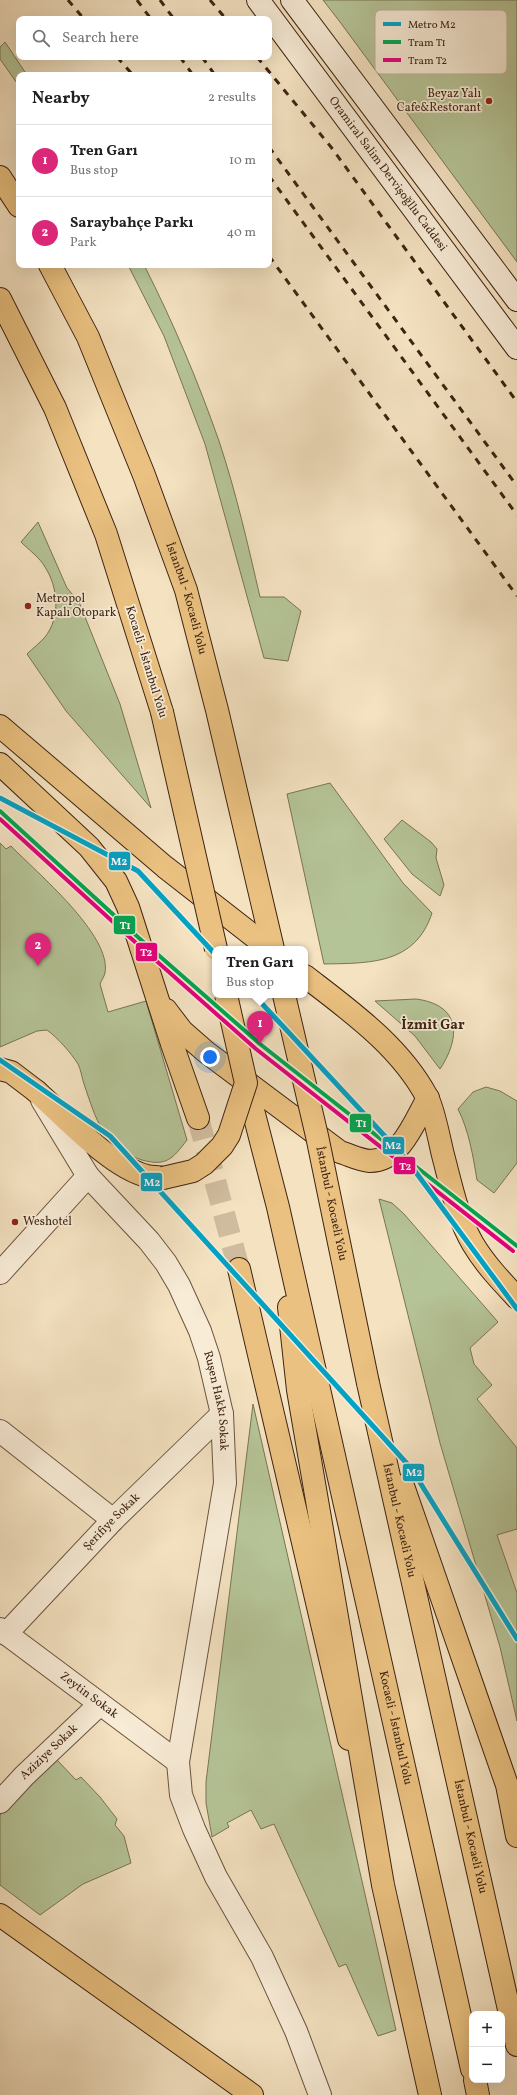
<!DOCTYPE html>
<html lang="en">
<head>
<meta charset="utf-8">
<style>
  :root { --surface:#fff; --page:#f2f2f2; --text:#202124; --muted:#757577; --line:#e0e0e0; --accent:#db2777 }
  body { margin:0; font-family:Vollkorn,serif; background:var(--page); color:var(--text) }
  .controls { position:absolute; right:12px; bottom:12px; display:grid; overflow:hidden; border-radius:8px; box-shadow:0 4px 16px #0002 }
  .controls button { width:36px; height:36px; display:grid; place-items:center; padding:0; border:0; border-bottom:1px solid var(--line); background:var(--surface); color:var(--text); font:20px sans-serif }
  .you { position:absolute; left:210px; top:1057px; width:14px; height:14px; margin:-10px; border:3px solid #fff; border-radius:50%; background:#1a73e8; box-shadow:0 0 0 6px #1a73e833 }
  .badge { display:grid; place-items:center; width:26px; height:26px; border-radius:50%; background:var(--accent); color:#fff; font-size:13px; font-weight:700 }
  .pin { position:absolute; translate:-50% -33px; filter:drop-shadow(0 1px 2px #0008) }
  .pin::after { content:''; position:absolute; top:21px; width:14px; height:12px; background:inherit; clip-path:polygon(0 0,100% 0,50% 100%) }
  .popup { position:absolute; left:212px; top:946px; width:96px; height:52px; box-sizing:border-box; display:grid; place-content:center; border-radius:8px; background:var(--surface); filter:drop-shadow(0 1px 3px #0005); font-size:13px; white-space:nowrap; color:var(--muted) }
  .popup b { font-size:15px; color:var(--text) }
  .popup::after { content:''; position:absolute; left:50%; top:100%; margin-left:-8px; border:8px solid transparent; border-top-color:var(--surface) }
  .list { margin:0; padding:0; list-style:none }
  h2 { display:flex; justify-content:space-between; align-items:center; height:52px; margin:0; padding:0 16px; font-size:17px }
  h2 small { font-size:13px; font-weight:400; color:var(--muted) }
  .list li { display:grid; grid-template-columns:26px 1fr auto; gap:12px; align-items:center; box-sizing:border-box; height:72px; padding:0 16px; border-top:1px solid var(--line) }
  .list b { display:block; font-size:15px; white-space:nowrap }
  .list p { margin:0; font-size:13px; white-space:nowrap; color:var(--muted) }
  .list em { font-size:13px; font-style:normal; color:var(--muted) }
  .icon { flex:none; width:22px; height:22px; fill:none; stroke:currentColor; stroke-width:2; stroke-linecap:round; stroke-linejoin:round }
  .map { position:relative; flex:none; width:517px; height:2095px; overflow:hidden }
  .search { position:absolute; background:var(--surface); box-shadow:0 4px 16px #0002; left:16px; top:16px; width:256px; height:44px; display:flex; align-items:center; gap:10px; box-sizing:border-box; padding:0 14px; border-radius:8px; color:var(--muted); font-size:15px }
  .panel { position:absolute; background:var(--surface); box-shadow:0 4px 16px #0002; left:16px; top:72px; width:256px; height:196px; border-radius:8px }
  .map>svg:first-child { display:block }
  .green { fill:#b5c497; stroke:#797454 }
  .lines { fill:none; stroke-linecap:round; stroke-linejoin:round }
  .primary-tunnel { stroke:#cfbc9e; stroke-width:22; stroke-dasharray:22 11; stroke-linecap:butt }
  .minor-casing { stroke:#6b533e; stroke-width:24 }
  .secondary-casing { stroke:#3d2312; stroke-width:24 }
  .primary-casing { stroke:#3d2312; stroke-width:24 }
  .trunk-casing { stroke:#3d2312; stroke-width:24 }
  .minor { stroke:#f8ecd7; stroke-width:22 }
  .secondary { stroke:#f8ecd7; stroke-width:22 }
  .primary { stroke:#eac180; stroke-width:22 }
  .trunk { stroke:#eac180; stroke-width:22 }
  .rail { stroke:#3d2312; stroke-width:3; stroke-dasharray:7 7; stroke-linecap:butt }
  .trunk-bridge-casing { stroke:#3d2312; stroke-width:24; stroke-linecap:butt }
  .trunk-bridge { stroke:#eac180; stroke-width:22 }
  .tram-1-casing { stroke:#f8ecd7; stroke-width:7 }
  .tram-2-casing { stroke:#f8ecd7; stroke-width:7 }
  .tram-1 { stroke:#00a651; stroke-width:4 }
  .tram-2 { stroke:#e5007d; stroke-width:4 }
  .metro-1-casing { stroke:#f8ecd7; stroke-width:8 }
  .metro-1 { stroke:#03a2c5; stroke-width:5 }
  .poi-dot { fill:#8f2418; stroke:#f8ecd7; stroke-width:1.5 }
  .labels { text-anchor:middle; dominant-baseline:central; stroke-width:3.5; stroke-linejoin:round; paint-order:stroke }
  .poi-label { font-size:12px; fill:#3d2312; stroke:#f8ecd7; text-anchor:start }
  .street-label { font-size:12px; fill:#3d2312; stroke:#f8ecd7 }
  .quarter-label { font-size:14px; font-weight:bold; fill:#3d2312; stroke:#f8ecd7 }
  .key { fill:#f8ecd7; stroke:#c0b09c; stroke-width:1 }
  .key-label { font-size:11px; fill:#3d2312 }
  .line-badge { stroke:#f8ecd7; stroke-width:1.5 }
  .badge-label { font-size:11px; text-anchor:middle; font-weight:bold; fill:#fff }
</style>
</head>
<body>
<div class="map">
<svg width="517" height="2095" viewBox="0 0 517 2095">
  <rect width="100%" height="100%" fill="#f4e2c1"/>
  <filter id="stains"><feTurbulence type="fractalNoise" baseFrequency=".005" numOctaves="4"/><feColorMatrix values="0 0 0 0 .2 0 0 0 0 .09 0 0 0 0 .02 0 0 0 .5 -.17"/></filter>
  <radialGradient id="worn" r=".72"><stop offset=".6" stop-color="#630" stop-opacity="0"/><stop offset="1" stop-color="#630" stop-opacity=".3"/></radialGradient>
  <g class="green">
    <path d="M323 0H517V262L340 22Z"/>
    <path d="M5 42 27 75H19V86L0 59V47Z"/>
    <path d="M128 265H144C173 322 198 381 219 441 236 492 248 545 260 597H284L301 611 288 661 264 658 205 444 164 336Z"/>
    <path d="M38 522 67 588 79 602 120 704 151 808 66 711 27 654C33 648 40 643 45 637 61 617 58 587 45 567 40 558 29 550 21 542Z"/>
    <path d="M330 783 403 883 432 913C415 965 369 963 324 964L287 794Z"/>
    <path d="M402 820 431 842 437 849 436 858 444 885 440 896 412 874 384 839Z"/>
    <path d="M0 843 6 849 11 846C36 872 112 935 105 973 104 977 101 981 100 984L108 1012 146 1001 187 1140C173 1158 167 1167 142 1160 103 1148 96 1119 84 1084 82 1078 81 1070 78 1064 71 1053 58 1038 47 1030L37 1031 0 1047Z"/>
    <path d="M416 999C461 1005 461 1037 440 1069L415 1036 375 1001Z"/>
    <path d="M486 1087 500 1091 517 1101V1163L494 1193 477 1180C473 1156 469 1131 458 1109L473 1092Z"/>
    <path d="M379 1199 392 1203 404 1214 498 1322 470 1348 474 1364 492 1385 477 1399 517 1448V1529L497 1535 517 1593V1721L500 1647 440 1443Z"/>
    <path d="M253 1404 396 2030 378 2036 346 1964 339 1967 274 1824 261 1829 251 1810 227 1823 229 1827 212 1837 206 1803V1782Z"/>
    <path d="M57 1760 76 1780 81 1777 100 1797 117 1819 115 1825 124 1836 131 1863 83 1884 40 1915 0 1885V1815Z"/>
  </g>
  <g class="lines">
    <path class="primary-tunnel" d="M198 1118 239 1269"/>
    <defs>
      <g id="minor">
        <path id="s1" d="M42 1100 88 1176 149 1241 166 1263 179 1285 200 1331 209 1358 222 1414 225 1483 178 1762 181 1795 194 1829 216 1877 262 1957 296 2031 320 2095"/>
        <path d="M0 1273 88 1176"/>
        <path d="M0 1431 113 1520"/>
        <path id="s2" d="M0 1629 178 1762"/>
        <path id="s3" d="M6 1634 113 1520 222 1414"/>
        <path id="s4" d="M0 1802 24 1776 100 1704"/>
      </g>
      <g id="secondary">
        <path id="s5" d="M258 0 517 348"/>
        <path d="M292 0 517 300"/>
      </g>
      <g id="primary">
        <path d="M0 726 165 867 270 949"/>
        <path d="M0 764 89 847 116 881 128 907 172 1044 198 1118"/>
        <path d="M305 976C349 1010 400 1046 427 1097 434 1110 439 1139 443 1155 451 1185 457 1217 473 1244 485 1264 501 1281 517 1298"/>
        <path d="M166 1010 182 1031 206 1052 340 1152C350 1155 359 1160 370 1161 401 1161 415 1120 428 1098"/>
        <path d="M0 1069 11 1072 36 1091"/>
        <path d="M239 1269 349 1739"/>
        <path d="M0 1915 252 2095"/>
      </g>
      <g id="trunk">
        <path d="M0 177 19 206"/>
        <path id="s6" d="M50 265 88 337 144 475 186 590 217 710 273 949"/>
        <path d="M0 299 55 408 106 534 162 712"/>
        <path id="s7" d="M246 1083 278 1207 472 2069"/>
        <path d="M36 1091C64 1116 112 1168 147 1176 152 1177 158 1177 163 1178"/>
        <path d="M289 1307 298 1390 383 1885 430 2095"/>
        <path id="s8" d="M368 1383 517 2045"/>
        <path d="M403 1486 507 1785 517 1836"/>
        <path d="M475 2080 478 2095"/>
      </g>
    </defs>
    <use href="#minor" class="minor-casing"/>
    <use href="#secondary" class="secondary-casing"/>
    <use href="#primary" class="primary-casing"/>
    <use href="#trunk" class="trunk-casing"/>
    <use href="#minor" class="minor"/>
    <use href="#secondary" class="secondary"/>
    <use href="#primary" class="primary"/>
    <use href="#trunk" class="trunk"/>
    <g class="rail">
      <path d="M68 0 84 19"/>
      <path d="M137 0 151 19"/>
      <path d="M160 0 174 19"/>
      <path d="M210 0 226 19"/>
      <path d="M117 57 133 75"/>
      <path d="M180 57 193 75"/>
      <path d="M202 57 215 75"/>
      <path d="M257 57 331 147 517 402"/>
      <path d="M269 147 517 486"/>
      <path d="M269 176 517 515"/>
      <path d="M269 256 517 596"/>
    </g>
    <defs>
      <g id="trunk-bridge">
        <path d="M162 712 216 949"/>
        <path id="s9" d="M284 995 317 1136 368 1383"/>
        <path d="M163 1178 193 1171 204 1164 222 1146 229 1135 246 1083 226 995"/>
      </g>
    </defs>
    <use href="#trunk-bridge" class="trunk-bridge-casing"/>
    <use href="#trunk-bridge" class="trunk-bridge"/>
    <defs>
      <path id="tram-1" d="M0 811 139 938 260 1044 517 1246"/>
      <path id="tram-2" d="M0 819 135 942 256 1049 513 1251"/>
    </defs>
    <use href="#tram-1" class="tram-1-casing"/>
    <use href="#tram-2" class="tram-2-casing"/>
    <use href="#tram-1" class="tram-1"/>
    <use href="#tram-2" class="tram-2"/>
    <defs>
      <g id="metro-1">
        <path d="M0 798 138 871 215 954"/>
        <path d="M254 995 406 1159 517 1309"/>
        <path d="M0 1060 110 1136 411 1468 517 1639"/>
      </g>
    </defs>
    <use href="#metro-1" class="metro-1-casing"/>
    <use href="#metro-1" class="metro-1"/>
  </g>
  <g class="poi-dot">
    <circle cx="489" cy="101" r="4"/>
    <circle cx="28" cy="606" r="4"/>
    <circle cx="15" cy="1222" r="4"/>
  </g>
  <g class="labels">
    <g class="poi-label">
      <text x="481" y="94" text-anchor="end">Beyaz Yalı<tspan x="481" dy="14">Cafe&amp;Restorant</tspan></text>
      <text x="36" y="599">Metropol<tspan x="36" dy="14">Kapalı Otopark</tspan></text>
      <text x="23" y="1222">Weshotel</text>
    </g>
    <g class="street-label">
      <text stroke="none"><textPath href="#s5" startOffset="217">Oramiral Salim Dervişoğllu Caddesi</textPath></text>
      <text stroke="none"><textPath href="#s6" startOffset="361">İstanbul - Kocaeli Yolu</textPath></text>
      <text transform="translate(146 662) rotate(73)">Kocaeli - İstanbul Yolu</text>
      <text stroke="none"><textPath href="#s9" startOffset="214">İstanbul - Kocaeli Yolu</textPath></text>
      <text stroke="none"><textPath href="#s1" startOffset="354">Ruşen Hakkı Sokak</textPath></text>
      <text stroke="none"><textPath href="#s8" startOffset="141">İstanbul - Kocaeli Yolu</textPath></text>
      <text stroke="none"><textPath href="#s3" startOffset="154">Şerifiye Sokak</textPath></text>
      <text stroke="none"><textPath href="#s2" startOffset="111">Zeytin Sokak</textPath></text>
      <text stroke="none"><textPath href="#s7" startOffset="662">Kocaeli - İstanbul Yolu</textPath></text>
      <text stroke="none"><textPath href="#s4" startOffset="70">Aziziye Sokak</textPath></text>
      <text stroke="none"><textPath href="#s8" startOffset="465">İstanbul - Kocaeli Yolu</textPath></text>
    </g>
    <g class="quarter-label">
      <text x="433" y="1025">İzmit Gar</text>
    </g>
  </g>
  <rect x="375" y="10" width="132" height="64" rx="6" class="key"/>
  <rect x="383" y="22" width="18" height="4" fill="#03a2c5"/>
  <rect x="383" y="40" width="18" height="4" fill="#00a651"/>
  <rect x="383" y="58" width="18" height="4" fill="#e5007d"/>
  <g class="key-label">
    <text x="408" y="28">Metro M2</text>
    <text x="408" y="46">Tram T1</text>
    <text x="408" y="64">Tram T2</text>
  </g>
  <g class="line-badge">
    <rect x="108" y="851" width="23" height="20" rx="4" fill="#03a2c5"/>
    <rect x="113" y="915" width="23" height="20" rx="4" fill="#00a651"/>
    <rect x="135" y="942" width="23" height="20" rx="4" fill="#e5007d"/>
    <rect x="349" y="1113" width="23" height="20" rx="4" fill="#00a651"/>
    <rect x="382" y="1136" width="23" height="19" rx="4" fill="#03a2c5"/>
    <rect x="393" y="1156" width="23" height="19" rx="4" fill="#e5007d"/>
    <rect x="140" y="1172" width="23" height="20" rx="4" fill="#03a2c5"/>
    <rect x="402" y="1463" width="23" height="19" rx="4" fill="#03a2c5"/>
  </g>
  <g class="badge-label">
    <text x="119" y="865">M2</text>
    <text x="125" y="929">T1</text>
    <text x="146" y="956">T2</text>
    <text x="361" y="1127">T1</text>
    <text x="393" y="1149">M2</text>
    <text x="405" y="1170">T2</text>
    <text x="152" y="1186">M2</text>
    <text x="414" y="1476">M2</text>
  </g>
  <rect width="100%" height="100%" filter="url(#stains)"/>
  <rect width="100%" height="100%" fill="url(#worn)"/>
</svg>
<div class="controls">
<button>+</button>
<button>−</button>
</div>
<div class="you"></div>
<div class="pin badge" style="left:260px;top:1044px">1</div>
<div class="popup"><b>Tren Garı</b>Bus stop</div>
<div class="pin badge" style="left:38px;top:966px">2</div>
<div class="search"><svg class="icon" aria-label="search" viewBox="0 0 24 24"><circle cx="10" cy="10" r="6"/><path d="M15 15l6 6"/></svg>Search here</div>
<section class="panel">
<h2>Nearby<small>2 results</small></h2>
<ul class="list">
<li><span class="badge">1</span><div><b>Tren Garı</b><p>Bus stop</p></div><em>10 m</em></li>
<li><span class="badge">2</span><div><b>Saraybahçe Parkı</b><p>Park</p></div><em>40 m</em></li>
</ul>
</section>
</div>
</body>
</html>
